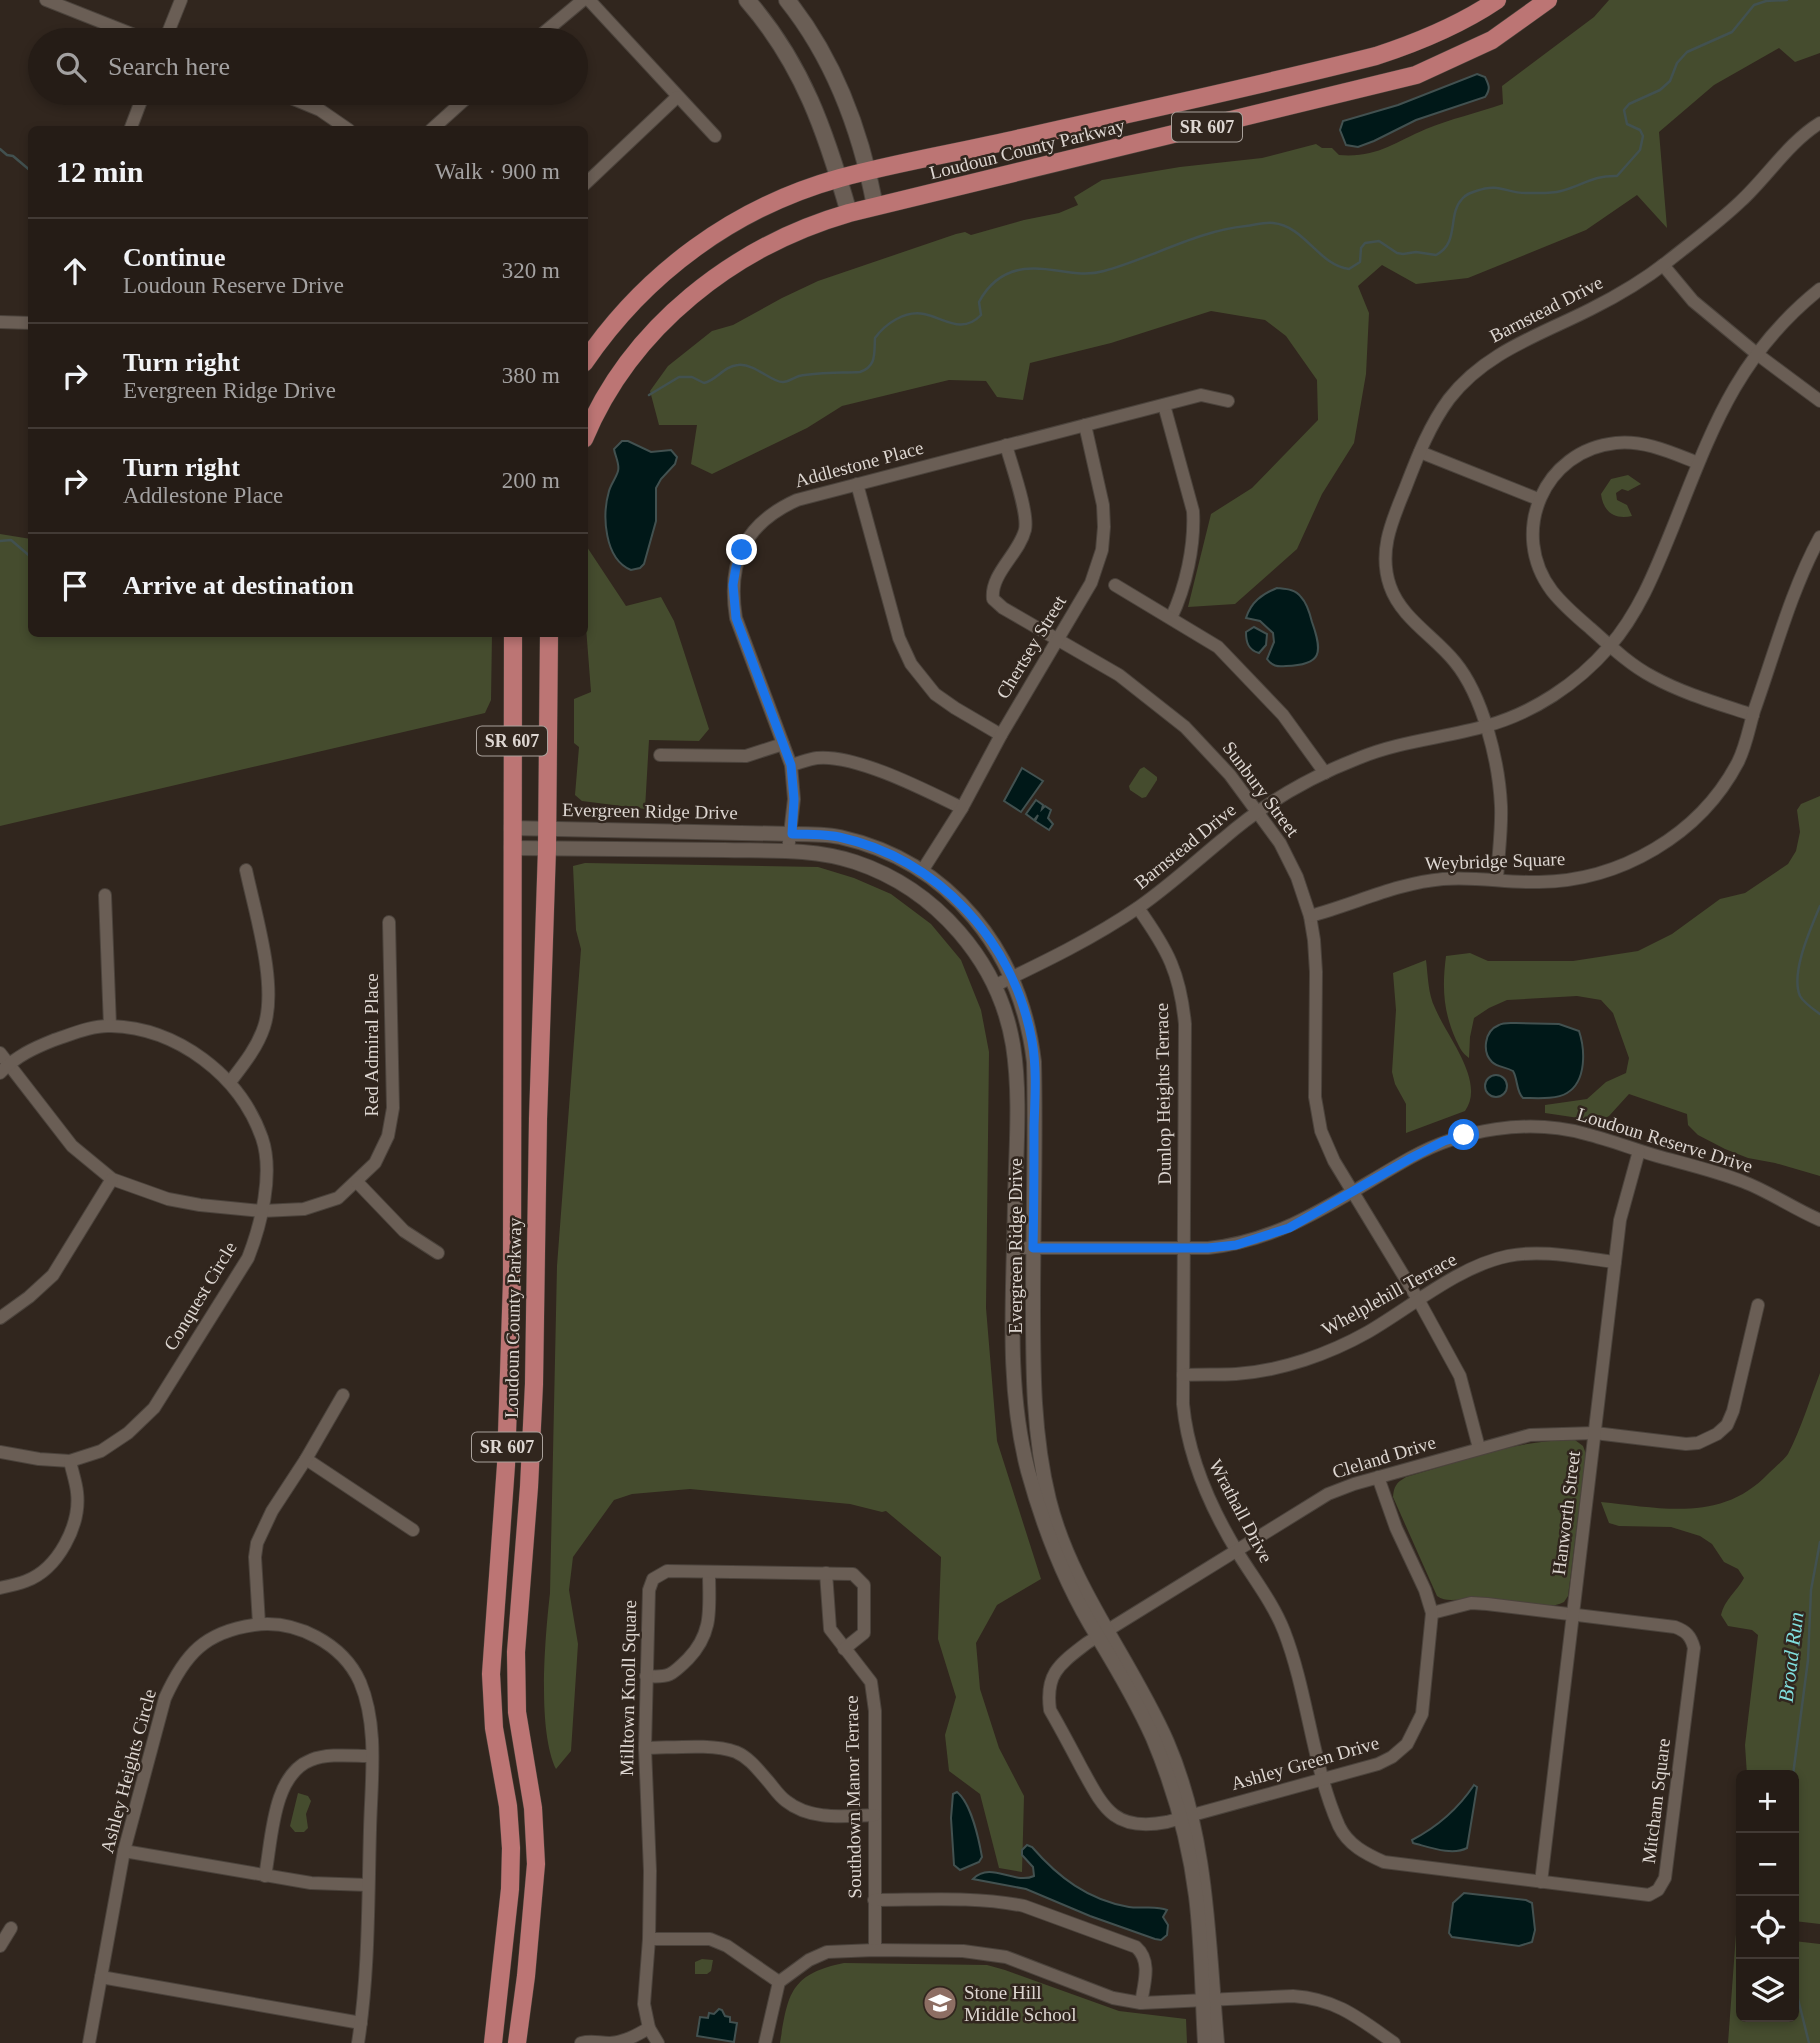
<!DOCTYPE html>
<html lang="en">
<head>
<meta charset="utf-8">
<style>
  :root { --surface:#251c16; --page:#312923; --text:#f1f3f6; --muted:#a3a1a1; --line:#423a35 }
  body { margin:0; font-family:"Times New Roman",serif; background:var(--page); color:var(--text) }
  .controls { position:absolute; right:21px; bottom:21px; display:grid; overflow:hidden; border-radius:10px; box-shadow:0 4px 10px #0003 }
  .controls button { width:63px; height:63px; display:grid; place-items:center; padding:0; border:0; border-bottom:2px solid var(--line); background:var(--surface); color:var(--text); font:35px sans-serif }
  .stop { position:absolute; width:21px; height:21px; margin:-16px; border:5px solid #1a73e8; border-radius:50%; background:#fff }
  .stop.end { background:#1a73e8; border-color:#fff; box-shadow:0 2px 7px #0008 }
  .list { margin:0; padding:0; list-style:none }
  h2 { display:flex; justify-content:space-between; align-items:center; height:91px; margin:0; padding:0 28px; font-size:30px }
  h2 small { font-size:23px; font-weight:400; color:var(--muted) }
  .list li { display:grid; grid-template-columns:46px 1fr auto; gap:21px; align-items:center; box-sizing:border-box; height:105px; padding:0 28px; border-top:2px solid var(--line) }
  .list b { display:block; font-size:26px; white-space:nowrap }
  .list p { margin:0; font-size:23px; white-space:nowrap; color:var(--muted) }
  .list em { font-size:23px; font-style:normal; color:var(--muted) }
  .icon { flex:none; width:38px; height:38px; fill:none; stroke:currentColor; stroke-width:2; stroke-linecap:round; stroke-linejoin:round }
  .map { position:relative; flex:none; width:1820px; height:2043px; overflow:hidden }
  .search { position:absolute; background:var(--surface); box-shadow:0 4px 10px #0003; left:28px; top:28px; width:560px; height:77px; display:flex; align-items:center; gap:18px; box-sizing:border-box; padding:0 24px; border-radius:38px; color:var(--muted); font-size:26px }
  .panel { position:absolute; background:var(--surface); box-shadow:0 4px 10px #0003; left:28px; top:126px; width:560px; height:511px; border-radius:10px }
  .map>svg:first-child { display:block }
  .green { fill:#454c2e }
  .water { fill:#001818; stroke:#425150; stroke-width:2 }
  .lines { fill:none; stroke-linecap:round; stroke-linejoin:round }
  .stream { stroke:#425150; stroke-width:2.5 }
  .minor-casing { stroke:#4b433c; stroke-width:14 }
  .tertiary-casing { stroke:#4b433c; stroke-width:16 }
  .secondary-casing { stroke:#4b433c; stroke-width:18 }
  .primary-casing { stroke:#4b433c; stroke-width:19 }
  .minor { stroke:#6a5e55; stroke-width:12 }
  .tertiary { stroke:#6a5e55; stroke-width:14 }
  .secondary { stroke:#6a5e55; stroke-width:16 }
  .primary { stroke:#bc7574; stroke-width:18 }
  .route { stroke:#1a73e8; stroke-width:9 }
  .labels { text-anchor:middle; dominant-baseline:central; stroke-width:5; stroke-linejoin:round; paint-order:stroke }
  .shield { fill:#31261e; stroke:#a9a19b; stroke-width:2 }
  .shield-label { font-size:18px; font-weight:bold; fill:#ddd6d1 }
  .street-label { font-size:19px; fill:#ddd6d1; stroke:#31261e }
  .poi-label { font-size:19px; fill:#ddd6d1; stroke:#31261e; text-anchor:start }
  .water-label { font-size:21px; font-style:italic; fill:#80dedd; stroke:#31261e }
</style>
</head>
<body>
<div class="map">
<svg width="1820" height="2043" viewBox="0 0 1820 2043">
  <rect width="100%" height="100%" fill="#31261e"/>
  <g class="green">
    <path d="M1609 0H1820V53L1795 62 1779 48 1714 85 1659 132 1667 228 1637 195 1586 230 1468 278 1416 284 1382 265 1358 286 1369 313 1366 374 1354 443 1322 494 1297 549 1235 604 1188 607 1211 514 1252 488 1318 420 1317 380 1286 336 1265 320 1211 311 1111 343 1030 363 1023 400 997 397 986 381 949 380 842 406 807 428 712 474 691 464 697 425H659L650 391 668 366 712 331 733 325 782 298 818 281 956 234 965 232 971 235 1024 220 1059 213 1078 205 1074 197 1102 180 1180 167 1262 158 1316 144 1322 148H1332L1339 155C1377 158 1393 143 1426 129 1450 119 1477 113 1503 104L1502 86 1594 17Z"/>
    <path d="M1628 475 1641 484 1628 491 1622 489 1616 493 1617 500 1627 505 1632 516C1615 520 1603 512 1601 494L1611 479Z"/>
    <path d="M0 534 31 539 32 634H492L491 700 485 713 0 826Z"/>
    <path d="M585 544 626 606 661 597 674 621 709 729 699 741 649 740 645 809 582 801 575 795 579 747 574 743V699L591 692 584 601Z"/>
    <path d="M1144 767 1157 777V780L1146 797 1142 798 1130 790 1129 786 1140 769Z"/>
    <path d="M1820 796V1176L1775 1163 1748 1158 1725 1149 1698 1135 1688 1125 1687 1114 1629 1094 1609 1116 1599 1121 1545 1113V1105L1587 1099 1606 1082 1626 1073 1629 1058 1613 1013 1601 1000 1577 996 1507 1000 1489 1008 1474 1018 1470 1037 1469 1058C1462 1053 1460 1048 1456 1040 1443 1011 1442 987 1446 956L1470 953 1488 961H1573L1638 951 1672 934 1720 899 1745 893 1788 864 1796 851 1800 832 1797 810 1801 804Z"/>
    <path d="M585 863 818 867 854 878 891 894 931 924 961 960 981 1010 989 1052 986 1308 997 1441 1041 1579 997 1605 976 1643 980 1689 999 1748 1024 1796 1022 1872 999 1868 980 1794 949 1771 945 1735 956 1697 938 1639 941 1557 886 1511 882 1512 850 1504 690 1489 632 1494 614 1500 573 1557 569 1590 578 1644 571 1751 556 1769C537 1730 545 1637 550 1593L557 1266 581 949 576 930 573 866Z"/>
    <path d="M1426 960C1428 976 1428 994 1435 1008 1447 1037 1486 1082 1465 1111L1406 1133V1104L1395 1084 1392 1072 1396 1010 1393 973Z"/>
    <path d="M1820 1373V1924L1794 1921V1775H1747L1745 1745 1758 1635 1752 1630 1728 1626 1721 1615C1724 1600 1737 1591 1744 1578L1738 1569 1724 1562 1712 1544 1700 1536 1671 1527 1619 1526 1609 1523 1601 1502C1662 1508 1722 1523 1769 1473 1775 1467 1783 1461 1788 1454 1801 1429 1810 1399 1820 1373Z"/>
    <path d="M1575 1440 1583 1446 1586 1454 1568 1596 1564 1602C1546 1613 1502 1598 1480 1597 1466 1596 1450 1605 1437 1596L1393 1497C1394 1486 1396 1483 1406 1477 1460 1462 1517 1439 1575 1440Z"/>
    <path d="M298 1793 308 1796 311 1801 306 1814 308 1828 304 1832H295L290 1826Z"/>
    <path d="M1736 1934 1741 1935V2017H1794V1941L1820 1944V2043H1728Z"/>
    <path d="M702 1959 713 1960 711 1971 707 1974H695V1962Z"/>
    <path d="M844 1963 987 1965 1005 1970 1119 2011 1186 2019 1187 2043H780C788 1994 790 1974 844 1963Z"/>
  </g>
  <g class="water">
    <path d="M1477 74 1485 77C1489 85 1491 89 1485 97L1416 120 1374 141 1358 147 1346 145 1340 130 1343 121 1398 105Z"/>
    <path d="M622 441H628L651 452 671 450 677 457 675 464 661 479 656 488V521L644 564 640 568 631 570C604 559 602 515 609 491 611 484 616 478 618 471 620 464 615 456 614 449Z"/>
    <path d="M1277 588C1286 589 1295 589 1301 597 1307 603 1310 614 1312 622 1323 653 1322 665 1286 666 1277 667 1272 666 1267 659L1274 642 1273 633 1260 621 1246 618C1251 602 1262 594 1277 588Z"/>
    <path d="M1254 627 1267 634 1266 645 1259 653C1248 650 1246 642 1246 632Z"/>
    <path d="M1022 768 1043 781 1021 812 1004 801Z"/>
    <path d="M1036 800 1043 805 1042 809 1045 806 1051 810 1048 818 1053 824 1049 830 1035 821 1038 815 1034 820 1026 814Z"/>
    <path d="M1516 1023 1559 1024 1579 1031C1585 1049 1587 1081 1567 1093 1556 1100 1535 1098 1523 1098 1516 1092 1518 1079 1513 1071 1506 1067 1497 1067 1492 1062 1482 1052 1484 1031 1499 1025 1504 1022 1511 1023 1516 1023Z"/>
    <circle cx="1496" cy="1086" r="11"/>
    <path d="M1474 1785 1477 1787 1467 1848C1452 1856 1429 1847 1413 1843L1412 1840C1437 1827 1458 1809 1474 1785Z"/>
    <path d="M957 1792C971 1803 979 1840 982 1857L979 1862 960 1870 954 1865 951 1818 953 1794Z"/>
    <path d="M1027 1845 1032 1847C1058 1877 1088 1900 1129 1907 1141 1909 1156 1905 1167 1910L1163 1917 1168 1925 1167 1935 1161 1940 1155 1939 1090 1916 1026 1889 973 1879C991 1861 1014 1885 1034 1876L1033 1867 1022 1855V1850Z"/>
    <path d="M1464 1893 1526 1900 1532 1903 1535 1930 1532 1942 1519 1946 1452 1937 1449 1933 1453 1903Z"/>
    <path d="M719 2009 722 2010 725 2016 730 2017V2022L737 2023 734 2042 697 2036 700 2017 708 2018 709 2013 714 2014Z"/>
  </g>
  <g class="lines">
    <g class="stream">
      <path d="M0 149 7 155 13 156 32 172"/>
      <path d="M649 395 679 377H692L704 383C717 380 724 366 738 365 755 363 772 383 783 382 788 382 793 378 799 376 818 372 840 373 860 372 877 366 874 353 875 338 885 324 905 310 924 314 944 318 962 335 981 315L979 302C989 283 1003 272 1024 269 1052 265 1076 279 1104 271 1152 258 1196 231 1246 226 1255 225 1264 222 1273 223 1305 226 1318 265 1349 269L1360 262 1361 248 1365 243 1379 241 1397 253 1403 254 1416 252 1436 255C1460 243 1447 215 1462 199 1466 194 1470 193 1476 191 1501 182 1506 194 1528 193 1539 193 1550 194 1561 191 1582 186 1593 175 1617 176L1640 150 1643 136 1640 130 1627 124 1624 110 1629 104 1660 90 1670 81 1677 63 1687 52 1732 32 1754 5 1766 1 1787 0"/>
      <path d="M0 541 11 540 32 558"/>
      <path d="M1820 906C1811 928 1790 973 1800 996 1804 1003 1813 1009 1820 1014"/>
      <path d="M1793 1775 1808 1660 1811 1590 1820 1542"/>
      <path d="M1794 1983 1809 2043"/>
    </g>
    <defs>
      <g id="minor">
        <path d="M46 0 147 40"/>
        <path d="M589 0 715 136"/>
        <path d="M165 40 181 0"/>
        <path d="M535 40 583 0"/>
        <path d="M279 93 320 110 349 130"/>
        <path d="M130 130 144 93"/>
        <path d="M431 130 472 93"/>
        <path d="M584 185 677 97"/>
        <path d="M1663 265 1693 301 1757 354 1820 401"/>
        <path d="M0 322 32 323"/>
        <path d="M1164 405 1193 511C1195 545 1186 587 1171 618"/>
        <path d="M1006 445C1011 464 1029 513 1025 530 1019 554 990 574 993 599L1003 608 1119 675 1185 727 1230 775 1280 843 1297 877 1310 916 1314 940 1316 972 1315 1097 1321 1131 1334 1161 1419 1301 1460 1376 1479 1448"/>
        <path d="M1420 452 1538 499"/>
        <path d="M1698 463C1672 453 1645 440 1616 443 1544 450 1508 533 1552 591 1563 605 1577 617 1590 628 1610 646 1630 665 1653 677 1684 694 1720 704 1753 715"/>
        <path d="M857 484 899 638 911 664 935 694 955 708 1001 735"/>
        <path d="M1115 585 1218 647 1283 715 1325 773"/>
        <path d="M660 755 746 756 783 744"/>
        <path d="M791 765C799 763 809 759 817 758 856 754 927 791 962 808"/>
        <path d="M788 851 794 799 791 765 736 618C727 562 744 524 797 500L1201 395 1228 401"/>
        <path d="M922 871 962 808 1001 735 1091 583 1102 550 1104 527 1103 505 1085 425"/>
        <path d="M1497 880C1498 856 1502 831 1501 806 1499 762 1483 696 1455 662 1434 636 1401 618 1390 586 1378 551 1392 521 1405 489 1417 458 1429 426 1449 399 1485 352 1540 335 1591 309 1617 296 1644 280 1667 262 1692 242 1718 223 1741 201 1767 177 1789 142 1820 123"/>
        <path d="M105 895 110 1026"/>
        <path d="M1138 908C1168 950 1180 973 1185 1024L1183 1404C1188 1458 1210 1507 1238 1553 1254 1579 1273 1603 1284 1631 1308 1693 1312 1765 1339 1826 1348 1845 1366 1854 1384 1862L1649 1895 1658 1890 1665 1878 1694 1648C1691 1636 1686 1631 1675 1627L1487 1604 1471 1603 1432 1613"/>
        <path d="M1310 916C1355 904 1397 883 1443 879 1475 876 1507 883 1539 882 1620 881 1700 835 1738 762 1746 746 1749 728 1754 711 1774 655 1791 590 1820 537"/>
        <path d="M994 986C1044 962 1094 938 1139 907 1169 886 1195 862 1223 839 1263 804 1310 777 1359 758 1400 741 1444 738 1486 726 1533 713 1577 684 1609 647 1639 613 1656 569 1673 527 1711 432 1736 356 1820 289"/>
        <path d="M0 1053 72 1146 112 1179 168 1199 200 1205 262 1211 304 1209 338 1198 375 1163 388 1136 393 1108 389 922"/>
        <path d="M0 1073C16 1056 34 1048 54 1040 72 1034 93 1025 111 1026 177 1028 240 1075 262 1138 274 1173 261 1225 248 1258L154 1408 128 1433 101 1451 70 1461 39 1459 0 1452"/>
        <path d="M230 1082C243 1065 257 1048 264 1027 278 985 255 913 246 870"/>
        <path d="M357 1182 404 1231 438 1253"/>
        <path d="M1014 1248H1208C1286 1240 1344 1195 1410 1158 1462 1129 1528 1118 1586 1134 1610 1140 1633 1149 1657 1156 1686 1164 1716 1171 1744 1182 1770 1192 1794 1209 1820 1220"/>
        <path d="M0 1318 29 1297 53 1275 112 1179"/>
        <path d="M1183 1375C1200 1374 1219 1375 1236 1374 1281 1371 1329 1354 1368 1332 1411 1307 1459 1266 1508 1256 1543 1249 1580 1258 1615 1262"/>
        <path d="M306 1459 413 1530"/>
        <path d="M1378 1477 1396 1528 1425 1590 1432 1613 1422 1714 1407 1744 1392 1757 1378 1764 1167 1822C1114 1832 1104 1809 1081 1767 1071 1748 1061 1729 1050 1710 1045 1673 1060 1664 1087 1643L1328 1494 1354 1484 1530 1435 1595 1433 1686 1444 1698 1443 1717 1434 1727 1425 1733 1411 1758 1305"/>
        <path d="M826 1573 830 1629 871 1682 875 1711V1950"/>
        <path d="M0 1588C9 1586 18 1584 26 1581 58 1569 81 1525 77 1492 76 1482 72 1471 70 1461"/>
        <path d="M259 1624 255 1557 257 1543 272 1511 306 1459 343 1395"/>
        <path d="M646 1676C669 1678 672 1675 688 1659 714 1632 709 1607 709 1572"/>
        <path d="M645 1748C671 1748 712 1743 736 1752 750 1758 759 1771 768 1781 774 1788 779 1796 786 1801 811 1821 845 1816 875 1815"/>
        <path d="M124 1851 311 1883 368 1885"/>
        <path d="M265 1876C272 1840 272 1775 311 1760 328 1753 353 1756 371 1756"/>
        <path d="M1541 1882 1615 1262 1620 1220 1639 1151"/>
        <path d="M874 1900C924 1900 974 1896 1024 1906L1136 1947C1152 1961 1144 1984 1141 2003"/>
        <path d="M649 1939H710L727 1946 779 1982"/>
        <path d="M0 1946 11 1928"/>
        <path d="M101 1977 361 2023"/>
        <path d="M89 2043 124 1851 165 1698C185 1654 205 1632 254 1625 296 1619 343 1644 360 1682 379 1727 371 1782 370 1830 368 1901 369 1973 358 2043"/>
        <path d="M581 2043C592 2040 599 2043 610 2043 625 2042 637 2035 649 2028"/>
        <path d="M658 2043 649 2028 644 2004 649 1939 650 1871 645 1748 649 1590 653 1579 667 1571 853 1574 864 1585V1633L844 1649"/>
        <path d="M765 2043 779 1982 809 1960 827 1952 875 1950 963 1951 1006 1957 1113 1998 1141 2003 1293 1996C1337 1999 1360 2019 1394 2043"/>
      </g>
      <g id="tertiary">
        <path d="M511 828 792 834C808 834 825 834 840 837 951 862 1021 952 1034 1062 1036 1143 1033 1224 1033 1305 1033 1371 1033 1435 1049 1500 1071 1588 1131 1660 1167 1742 1208 1837 1208 1941 1217 2043"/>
        <path d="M511 848C582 849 653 849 724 850 768 851 813 848 855 862 936 889 999 961 1013 1045 1021 1096 1016 1150 1015 1201 1014 1291 1005 1383 1028 1471 1044 1529 1066 1586 1098 1637 1118 1670 1137 1702 1153 1738 1174 1788 1189 1841 1196 1896 1202 1944 1202 1994 1205 2043"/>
      </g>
      <g id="secondary">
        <path d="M747 0C803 64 826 133 849 213"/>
        <path d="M787 0C835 60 861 132 875 206"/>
      </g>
      <g id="primary">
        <path d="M584 363C645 273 735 207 840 178 899 162 961 152 1021 138 1139 111 1258 86 1376 56 1419 42 1460 25 1497 0"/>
        <path d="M584 439C631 326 735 246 849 213L1416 75 1492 40 1548 0"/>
        <path d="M493 2043 510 1889 511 1848 508 1806 494 1728 491 1674 506 1465 512 1280 513 634"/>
        <path d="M517 2043 526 1976 536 1864 533 1808 517 1712 516 1652 529 1487 534 1384 538 1119 547 849 549 634"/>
      </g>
    </defs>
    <use href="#minor" class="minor-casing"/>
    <use href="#tertiary" class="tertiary-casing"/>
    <use href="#secondary" class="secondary-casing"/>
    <use href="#primary" class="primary-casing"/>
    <use href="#minor" class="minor"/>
    <use href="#tertiary" class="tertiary"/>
    <use href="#secondary" class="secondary"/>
    <use href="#primary" class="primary"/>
  </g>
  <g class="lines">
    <path class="route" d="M742 550 736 567 733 585 736 618 791 765 794 799 792 834C807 834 824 834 839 837 939 859 1014 942 1032 1041 1037 1069 1035 1098 1034 1126 1034 1167 1034 1207 1033 1248H1208L1236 1245 1289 1228 1411 1158 1444 1141 1464 1135"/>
  </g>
  <defs>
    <symbol id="school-disc" viewBox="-11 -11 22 22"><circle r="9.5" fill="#8d6e63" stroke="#31261e"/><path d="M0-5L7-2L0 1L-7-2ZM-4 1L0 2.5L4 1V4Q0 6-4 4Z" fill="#fff"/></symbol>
  </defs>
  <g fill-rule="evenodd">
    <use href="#school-disc" x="921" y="1984" width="38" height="38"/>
  </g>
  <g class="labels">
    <g class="shield">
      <rect x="1172" y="112.5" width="70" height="29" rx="5"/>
      <rect x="477" y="726.5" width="70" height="29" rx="5"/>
      <rect x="472" y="1432.5" width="70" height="29" rx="5"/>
    </g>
    <g class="shield-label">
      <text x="1207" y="127">SR 607</text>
      <text x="512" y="741">SR 607</text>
      <text x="507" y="1447">SR 607</text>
    </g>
    <g class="street-label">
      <text transform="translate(1027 149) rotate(-14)">Loudoun County Parkway</text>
      <text transform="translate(1546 309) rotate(-27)">Barnstead Drive</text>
      <text transform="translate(859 464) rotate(-15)">Addlestone Place</text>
      <text transform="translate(1031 647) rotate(-59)">Chertsey Street</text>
      <text transform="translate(1261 789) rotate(53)">Sunbury Street</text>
      <text transform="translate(650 811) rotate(1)">Evergreen Ridge Drive</text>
      <text transform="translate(1185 846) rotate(-39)">Barnstead Drive</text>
      <text transform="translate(1495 861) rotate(-2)">Weybridge Square</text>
      <text transform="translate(371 1045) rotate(-90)">Red Admiral Place</text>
      <text transform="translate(1163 1094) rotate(-91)">Dunlop Heights Terrace</text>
      <text transform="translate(1665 1140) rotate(17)">Loudoun Reserve Drive</text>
      <text transform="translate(1015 1246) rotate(-90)">Evergreen Ridge Drive</text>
      <text transform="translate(1389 1294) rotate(-29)">Whelplehill Terrace</text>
      <text transform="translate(200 1296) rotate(-59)">Conquest Circle</text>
      <text transform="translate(513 1318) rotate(-89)">Loudoun County Parkway</text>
      <text transform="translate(1384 1457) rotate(-17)">Cleland Drive</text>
      <text transform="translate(1241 1511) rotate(62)">Wrathall Drive</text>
      <text transform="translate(1566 1513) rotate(-83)">Hanworth Street</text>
      <text transform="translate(628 1688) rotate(-89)">Milltown Knoll Square</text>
      <text transform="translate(1305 1763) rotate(-16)">Ashley Green Drive</text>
      <text transform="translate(128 1771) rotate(-75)">Ashley Heights Circle</text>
      <text transform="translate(853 1797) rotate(-91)">Southdown Manor Terrace</text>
      <text transform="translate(1656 1801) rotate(-83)">Mitcham Square</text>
    </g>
    <g class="poi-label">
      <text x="964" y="1992">Stone Hill<tspan x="964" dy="22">Middle School</tspan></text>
    </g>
    <g class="water-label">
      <text transform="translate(1791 1657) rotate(-83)">Broad Run</text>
    </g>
  </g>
</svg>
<div class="controls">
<button>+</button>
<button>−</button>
<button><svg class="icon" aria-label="locate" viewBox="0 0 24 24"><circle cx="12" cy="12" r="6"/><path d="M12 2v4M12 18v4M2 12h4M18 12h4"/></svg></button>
<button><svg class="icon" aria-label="layers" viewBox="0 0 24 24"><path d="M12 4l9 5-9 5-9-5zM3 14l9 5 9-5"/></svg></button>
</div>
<div class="stop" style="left:1464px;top:1135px"></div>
<div class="stop end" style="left:742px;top:550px"></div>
<div class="search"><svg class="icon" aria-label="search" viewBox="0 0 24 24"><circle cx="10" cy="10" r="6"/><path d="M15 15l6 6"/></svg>Search here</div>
<section class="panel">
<h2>12 min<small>Walk · 900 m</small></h2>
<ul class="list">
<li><svg class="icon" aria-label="ahead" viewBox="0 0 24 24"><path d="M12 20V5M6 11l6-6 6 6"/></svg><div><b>Continue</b><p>Loudoun Reserve Drive</p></div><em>320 m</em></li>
<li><svg class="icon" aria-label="right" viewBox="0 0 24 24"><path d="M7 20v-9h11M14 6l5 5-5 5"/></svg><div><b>Turn right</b><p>Evergreen Ridge Drive</p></div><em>380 m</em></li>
<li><svg class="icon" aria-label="right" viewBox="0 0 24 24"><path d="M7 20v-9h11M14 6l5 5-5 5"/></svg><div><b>Turn right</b><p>Addlestone Place</p></div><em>200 m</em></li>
<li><svg class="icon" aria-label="arrive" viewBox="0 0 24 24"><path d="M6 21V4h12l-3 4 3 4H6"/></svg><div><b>Arrive at destination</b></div></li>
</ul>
</section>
</div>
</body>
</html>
